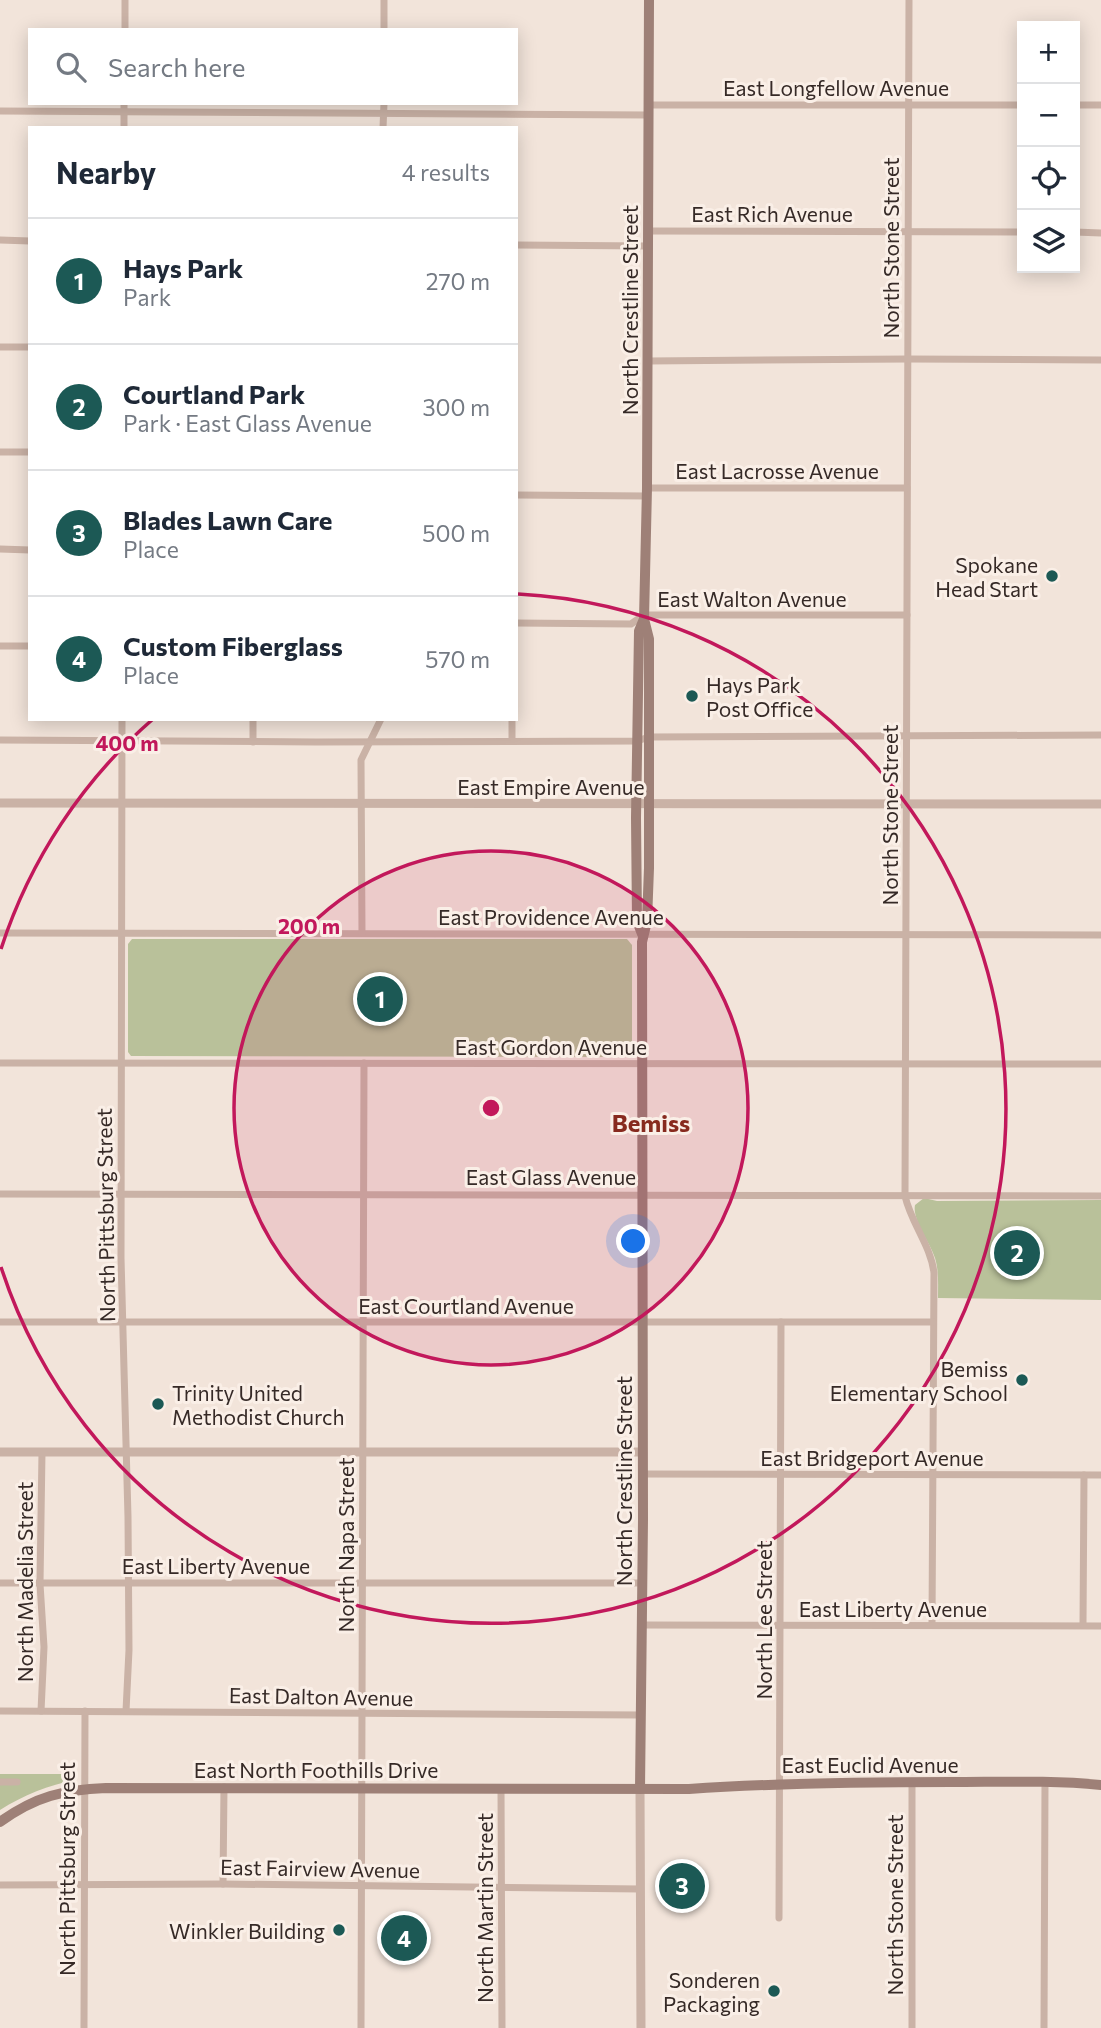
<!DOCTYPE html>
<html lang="en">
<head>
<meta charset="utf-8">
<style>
  :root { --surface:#fff; --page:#f6f6f7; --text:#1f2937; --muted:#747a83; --line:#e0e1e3; --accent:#1c5955 }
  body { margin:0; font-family:Commissioner,sans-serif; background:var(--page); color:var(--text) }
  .controls { position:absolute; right:21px; top:21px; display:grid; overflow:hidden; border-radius:0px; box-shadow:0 4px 18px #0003 }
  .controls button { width:63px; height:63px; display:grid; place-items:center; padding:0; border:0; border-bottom:2px solid var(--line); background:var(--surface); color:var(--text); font:35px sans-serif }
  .you { position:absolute; left:634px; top:1242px; width:24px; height:24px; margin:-18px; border:5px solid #fff; border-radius:50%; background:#1a73e8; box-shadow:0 0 0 10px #1a73e833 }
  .badge { display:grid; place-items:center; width:46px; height:46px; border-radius:50%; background:var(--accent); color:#fff; font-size:23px; font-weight:700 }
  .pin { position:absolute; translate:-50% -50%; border:4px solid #fff; box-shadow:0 2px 7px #0006 }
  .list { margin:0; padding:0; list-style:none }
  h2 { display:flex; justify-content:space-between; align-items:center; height:91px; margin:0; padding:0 28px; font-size:30px }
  h2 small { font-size:23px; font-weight:400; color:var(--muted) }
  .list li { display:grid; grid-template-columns:46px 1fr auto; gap:21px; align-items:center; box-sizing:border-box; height:126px; padding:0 28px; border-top:2px solid var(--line) }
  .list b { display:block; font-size:26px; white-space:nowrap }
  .list p { margin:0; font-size:23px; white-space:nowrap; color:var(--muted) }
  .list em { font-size:23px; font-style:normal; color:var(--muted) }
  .icon { flex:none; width:38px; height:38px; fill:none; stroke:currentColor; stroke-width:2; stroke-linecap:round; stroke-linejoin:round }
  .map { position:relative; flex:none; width:1101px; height:2028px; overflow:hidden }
  .search { position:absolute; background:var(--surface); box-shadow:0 4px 18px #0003; left:28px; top:28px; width:490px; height:77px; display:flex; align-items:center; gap:18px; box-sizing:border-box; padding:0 24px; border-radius:0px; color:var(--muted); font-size:26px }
  .panel { position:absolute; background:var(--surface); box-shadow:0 4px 18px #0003; left:28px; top:126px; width:490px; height:595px; border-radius:0px }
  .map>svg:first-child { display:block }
  .green { fill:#b9c19a }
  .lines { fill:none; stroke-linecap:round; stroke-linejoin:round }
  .minor { stroke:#cab2a6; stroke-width:7 }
  .tertiary { stroke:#cab2a6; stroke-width:9 }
  .secondary { stroke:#9e8077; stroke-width:10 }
  .ring { fill:none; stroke:#c2185b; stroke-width:3.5 }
  .poi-dot { fill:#1c5955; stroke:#faefe7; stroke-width:2.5 }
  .labels { text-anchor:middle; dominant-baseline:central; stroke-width:6; stroke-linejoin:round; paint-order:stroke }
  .street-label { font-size:21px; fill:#362a27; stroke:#faefe7 }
  .poi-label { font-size:21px; fill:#362a27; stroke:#faefe7; text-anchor:end }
  .quarter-label { font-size:24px; font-weight:bold; fill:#872a1e; stroke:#faefe7 }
  .centre { fill:#c2185b; stroke:#faefe7; stroke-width:3.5 }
  .ring-label { font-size:21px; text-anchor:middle; font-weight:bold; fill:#c2185b; stroke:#faefe7; stroke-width:6; stroke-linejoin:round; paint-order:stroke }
</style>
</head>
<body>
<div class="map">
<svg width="1101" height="2028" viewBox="0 0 1101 2028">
  <rect width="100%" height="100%" fill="#f2e4da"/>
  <g class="green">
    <path d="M132 939H627L632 945V1050L630 1055 624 1057 131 1056 128 1052V944Z"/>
    <path d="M924 1198 937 1201 1101 1200V1300L938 1298C938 1285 939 1271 935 1258 930 1242 912 1220 915 1205Z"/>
    <path d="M0 1774H76V1780C48 1785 24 1795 0 1810Z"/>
  </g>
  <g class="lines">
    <g class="minor">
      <path d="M909 0 905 1196C911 1223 931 1246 934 1273L932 1625"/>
      <path d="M125 30V0"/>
      <path d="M384 30V0"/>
      <path d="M649 105H1022"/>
      <path d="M1075 105H1101"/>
      <path d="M0 111 649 115"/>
      <path d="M124 128V103"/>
      <path d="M383 128 384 103"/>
      <path d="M648 231 1022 232"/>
      <path d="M1075 232 1101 233"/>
      <path d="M0 240 30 241"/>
      <path d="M516 245 648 246"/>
      <path d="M0 347H30"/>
      <path d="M648 361 908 359 1101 360"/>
      <path d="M0 452H30"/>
      <path d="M647 488H907"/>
      <path d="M516 495 647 496"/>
      <path d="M0 549 30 550"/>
      <path d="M516 623 631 624 644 615H907"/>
      <path d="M0 646H30"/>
      <path d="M122 719 121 1258 128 1517 129 1650 126 1711"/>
      <path d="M512 719V741"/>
      <path d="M0 740 316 742 637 741 649 737 1101 735"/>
      <path d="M253 742V719"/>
      <path d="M0 933 1101 935"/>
      <path d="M362 933 361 760 381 719"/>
      <path d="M0 1063 1101 1064"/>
      <path d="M0 1194 1101 1196"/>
      <path d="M0 1322H933"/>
      <path d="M642 1474 1101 1475"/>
      <path d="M0 1583H642"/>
      <path d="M642 1625 1101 1626"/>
      <path d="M1083 1625 1084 1475"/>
      <path d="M0 1711 641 1715"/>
      <path d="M41 1711 44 1647 40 1584 42 1452"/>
      <path d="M0 1782H17"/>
      <path d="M912 1782V2028"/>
      <path d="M501 1788 502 2028"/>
      <path d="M223 1884 224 1787"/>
      <path d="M0 1885 223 1884 640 1889"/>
      <path d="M779 1918 781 1322"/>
      <path d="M84 2028 85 1711"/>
      <path d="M361 2028 364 1063"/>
      <path d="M1044 2028 1045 1782"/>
    </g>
    <g class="tertiary">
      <path d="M0 803 1101 804"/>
      <path d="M0 1452H642"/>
      <path d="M640 1789 641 2028"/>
    </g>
    <g class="secondary">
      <path d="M642 934 637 921 636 818 639 631 644 619"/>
      <path d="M640 1789 643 1519 642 942 647 921 649 868V639L644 619 647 488 649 0"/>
      <path d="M0 1822C36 1796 63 1790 106 1788L689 1789C777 1783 864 1782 951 1782 1001 1782 1051 1780 1101 1785"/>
    </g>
  </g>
  <circle cx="491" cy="1108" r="257" fill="#c2185b" fill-opacity=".12"/>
  <g class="ring">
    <circle cx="491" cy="1108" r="257"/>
    <path d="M1 949A515 515 0 0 1 153 719M518 594A515 515 0 1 1 1 1267"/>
  </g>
  <g class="poi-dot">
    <circle cx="1052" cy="576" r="7"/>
    <circle cx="692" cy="696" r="7"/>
    <circle cx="1022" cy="1380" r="7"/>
    <circle cx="158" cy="1404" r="7"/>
    <circle cx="339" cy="1930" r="7"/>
    <circle cx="774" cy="1991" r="7"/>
  </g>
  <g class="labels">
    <g class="street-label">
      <text x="836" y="87">East Longfellow Avenue</text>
      <text x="772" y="213">East Rich Avenue</text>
      <text transform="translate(890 248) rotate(-90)">North Stone Street</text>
      <text transform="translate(629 310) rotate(-90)">North Crestline Street</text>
      <text x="777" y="470">East Lacrosse Avenue</text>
      <text x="752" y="598">East Walton Avenue</text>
      <text x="551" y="786">East Empire Avenue</text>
      <text transform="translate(889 815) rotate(-90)">North Stone Street</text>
      <text x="551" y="916">East Providence Avenue</text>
      <text x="551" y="1046">East Gordon Avenue</text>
      <text x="551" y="1176">East Glass Avenue</text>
      <text transform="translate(105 1215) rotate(-91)">North Pittsburg Street</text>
      <text x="466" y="1305">East Courtland Avenue</text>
      <text x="872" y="1457">East Bridgeport Avenue</text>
      <text transform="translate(623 1481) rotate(-90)">North Crestline Street</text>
      <text transform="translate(345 1545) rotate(-90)">North Napa Street</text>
      <text x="216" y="1565">East Liberty Avenue</text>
      <text transform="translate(24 1582) rotate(-90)">North Madelia Street</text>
      <text x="893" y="1608">East Liberty Avenue</text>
      <text transform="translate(763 1620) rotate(-90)">North Lee Street</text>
      <text transform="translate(321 1696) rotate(1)">East Dalton Avenue</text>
      <text x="870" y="1764">East Euclid Avenue</text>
      <text x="316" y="1769">East North Foothills Drive</text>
      <text transform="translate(320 1868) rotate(1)">East Fairview Avenue</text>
      <text transform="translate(66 1869) rotate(-90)">North Pittsburg Street</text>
      <text transform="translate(894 1905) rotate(-90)">North Stone Street</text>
      <text transform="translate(484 1908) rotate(-90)">North Martin Street</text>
    </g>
    <g class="poi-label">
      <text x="1038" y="564">Spokane<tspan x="1038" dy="24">Head Start</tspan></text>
      <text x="706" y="684" text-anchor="start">Hays Park<tspan x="706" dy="24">Post Office</tspan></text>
      <text x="1008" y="1368">Bemiss<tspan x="1008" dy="24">Elementary School</tspan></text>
      <text x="172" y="1392" text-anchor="start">Trinity United<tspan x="172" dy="24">Methodist Church</tspan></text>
      <text x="325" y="1930">Winkler Building</text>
      <text x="760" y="1979">Sonderen<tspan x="760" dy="24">Packaging</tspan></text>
    </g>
    <g class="quarter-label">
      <text x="651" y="1122">Bemiss</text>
    </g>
  </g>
  <circle cx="491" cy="1108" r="10" class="centre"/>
  <g class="ring-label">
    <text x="127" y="751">400 m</text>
    <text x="309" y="934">200 m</text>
  </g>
</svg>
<div class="controls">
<button>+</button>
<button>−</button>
<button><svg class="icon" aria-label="locate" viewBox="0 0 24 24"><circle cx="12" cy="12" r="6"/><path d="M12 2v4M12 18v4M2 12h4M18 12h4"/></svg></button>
<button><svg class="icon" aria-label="layers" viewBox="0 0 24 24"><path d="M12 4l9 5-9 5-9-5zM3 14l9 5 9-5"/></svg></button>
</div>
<div class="you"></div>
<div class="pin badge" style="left:380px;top:999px">1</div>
<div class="pin badge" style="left:1017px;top:1253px">2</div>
<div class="pin badge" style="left:682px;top:1886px">3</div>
<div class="pin badge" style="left:404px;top:1938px">4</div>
<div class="search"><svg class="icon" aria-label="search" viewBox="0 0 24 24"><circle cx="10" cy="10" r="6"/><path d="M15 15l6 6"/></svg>Search here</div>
<section class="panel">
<h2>Nearby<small>4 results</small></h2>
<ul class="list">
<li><span class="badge">1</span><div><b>Hays Park</b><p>Park</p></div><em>270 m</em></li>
<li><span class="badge">2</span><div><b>Courtland Park</b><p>Park · East Glass Avenue</p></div><em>300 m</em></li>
<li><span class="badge">3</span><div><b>Blades Lawn Care</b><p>Place</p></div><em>500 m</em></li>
<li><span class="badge">4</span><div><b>Custom Fiberglass</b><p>Place</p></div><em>570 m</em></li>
</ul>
</section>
</div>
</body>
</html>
